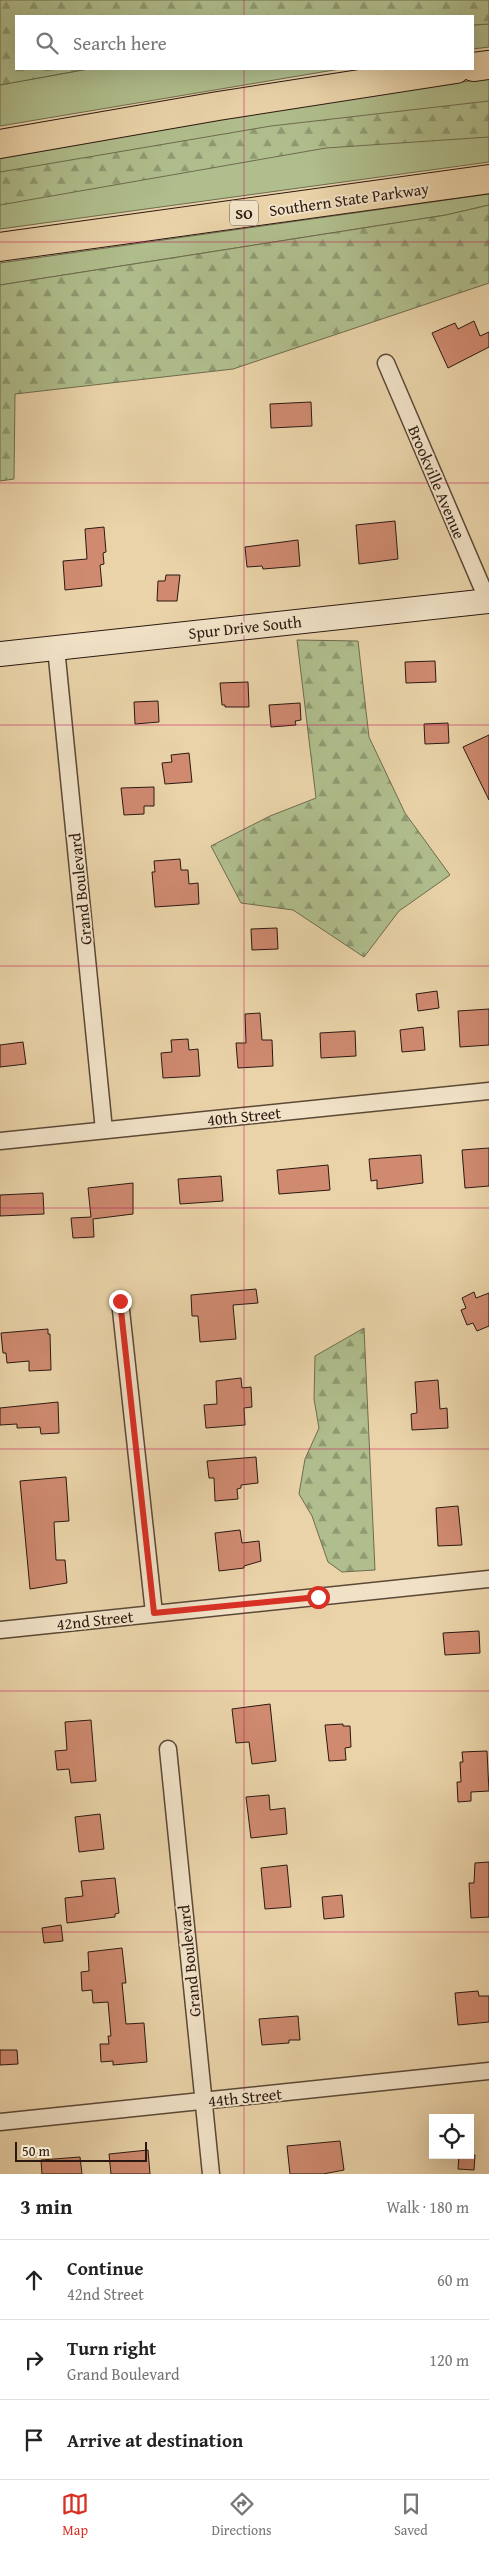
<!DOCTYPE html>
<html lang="en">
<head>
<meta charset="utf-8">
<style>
  :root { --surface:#fff; --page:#f2f2f2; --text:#222; --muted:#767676; --line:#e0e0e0; --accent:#d93025 }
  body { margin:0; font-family:"Gentium Book Plus",serif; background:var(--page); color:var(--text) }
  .controls { position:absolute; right:15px; bottom:15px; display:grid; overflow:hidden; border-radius:0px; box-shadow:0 5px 20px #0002 }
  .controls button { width:45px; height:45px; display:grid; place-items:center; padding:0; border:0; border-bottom:1px solid var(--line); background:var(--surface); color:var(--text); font:25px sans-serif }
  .scale { position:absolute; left:15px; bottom:12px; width:132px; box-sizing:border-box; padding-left:5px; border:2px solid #2b1911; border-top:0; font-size:14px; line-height:18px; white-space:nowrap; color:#2b1911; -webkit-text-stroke:4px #f1e2c7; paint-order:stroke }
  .stop { position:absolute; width:15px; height:15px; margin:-11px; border:4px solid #d93025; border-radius:50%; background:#fff }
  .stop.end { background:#d93025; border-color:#fff; box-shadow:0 1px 5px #0008 }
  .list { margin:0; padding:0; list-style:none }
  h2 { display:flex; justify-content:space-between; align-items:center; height:65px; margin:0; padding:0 20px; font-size:21px }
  h2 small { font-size:16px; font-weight:400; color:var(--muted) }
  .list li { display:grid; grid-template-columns:32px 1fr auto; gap:15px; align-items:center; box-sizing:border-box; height:80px; padding:0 20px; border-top:1px solid var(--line) }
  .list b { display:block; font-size:19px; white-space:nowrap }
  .list p { margin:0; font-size:16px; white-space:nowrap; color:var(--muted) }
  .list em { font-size:16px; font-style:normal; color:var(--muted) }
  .icon { flex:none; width:28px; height:28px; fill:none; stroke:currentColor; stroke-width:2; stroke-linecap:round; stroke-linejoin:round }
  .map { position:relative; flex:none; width:489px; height:2174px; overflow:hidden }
  .search { position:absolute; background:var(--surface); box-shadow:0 5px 20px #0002; left:15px; right:15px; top:15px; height:55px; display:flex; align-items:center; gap:12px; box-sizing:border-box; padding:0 18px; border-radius:0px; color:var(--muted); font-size:19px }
  .sheet { height:305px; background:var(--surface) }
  nav { display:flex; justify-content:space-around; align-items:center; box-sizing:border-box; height:70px; border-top:1px solid var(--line); background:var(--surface); font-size:14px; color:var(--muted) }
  nav a { display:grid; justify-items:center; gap:2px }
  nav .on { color:var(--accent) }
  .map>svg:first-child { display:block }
  .grass { fill:#b0be8d; stroke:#6e6c4f }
  .forest { fill:url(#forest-firs); stroke:#6e6c4f }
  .building { fill:#cf8a70; stroke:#2b1911 }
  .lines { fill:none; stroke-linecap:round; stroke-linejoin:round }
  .street-casing { stroke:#5b4837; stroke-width:19 }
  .secondary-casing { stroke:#2b1911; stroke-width:26 }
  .highway-casing { stroke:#2b1911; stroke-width:30 }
  .street { stroke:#f1e2c7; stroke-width:16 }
  .secondary { stroke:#f1e2c7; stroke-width:24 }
  .highway { stroke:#ead3a9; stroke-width:28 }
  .route { stroke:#d93025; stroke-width:6 }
  .grid { fill:none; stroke:#c2185b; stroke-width:1; stroke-opacity:0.55 }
  .labels { text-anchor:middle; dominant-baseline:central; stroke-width:4; stroke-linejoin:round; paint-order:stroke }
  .shield { fill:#f1e2c7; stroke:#665548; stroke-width:1 }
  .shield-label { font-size:15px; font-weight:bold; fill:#2b1911 }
  .street-label { font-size:16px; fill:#2b1911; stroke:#f1e2c7 }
</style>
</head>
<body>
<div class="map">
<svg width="489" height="2174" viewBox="0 0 489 2174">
  <defs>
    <pattern id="forest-firs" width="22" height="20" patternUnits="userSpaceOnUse" patternTransform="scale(1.25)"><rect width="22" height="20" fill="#b0be8d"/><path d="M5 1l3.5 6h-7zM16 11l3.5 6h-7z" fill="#8f9a72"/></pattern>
  </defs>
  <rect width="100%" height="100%" fill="#ead3a9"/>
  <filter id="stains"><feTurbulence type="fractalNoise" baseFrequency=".004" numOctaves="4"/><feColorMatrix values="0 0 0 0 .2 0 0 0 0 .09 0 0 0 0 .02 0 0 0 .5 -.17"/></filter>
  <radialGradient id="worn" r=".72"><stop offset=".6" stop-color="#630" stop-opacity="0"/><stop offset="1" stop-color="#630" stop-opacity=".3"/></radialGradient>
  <g class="grass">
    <path d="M489 24V47L473 49V25Z"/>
    <path d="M88 69H340L0 126V85Z"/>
    <path d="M489 78V162L0 229V158L205 121Z"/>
    <path d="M489 194V205L446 215 0 285V263Z"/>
  </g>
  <g class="forest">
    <path d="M0 0H489V24L473 25V16H16V69H88L0 85Z"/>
    <path d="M489 101V137L326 148 0 205V172L271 126Z"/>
    <path d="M489 205V283L233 369 15 394 14 479 0 481V285L446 215Z"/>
    <path d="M297 640 358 641 369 737 405 813 450 875 399 911 364 957 293 910 241 903 211 846 270 816 316 798Z"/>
    <path d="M364 1328 375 1570 342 1572 328 1562 312 1516 299 1494 305 1459 319 1428 314 1399 315 1356Z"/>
  </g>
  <g class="building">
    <path d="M474 321 480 336 489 332V347L448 368 432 333 455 323 458 329Z"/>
    <path d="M311 402 312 426 271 428 270 404Z"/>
    <path d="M395 521 398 559 359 564 356 525Z"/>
    <path d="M104 527 106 552 103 553 104 564 100 565 102 586 65 590 63 561 87 559 85 529Z"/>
    <path d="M298 540 300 566 263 569 262 566 247 567 245 547Z"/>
    <path d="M166 575H180L177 601H157L158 581H165Z"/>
    <path d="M435 661 436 682 406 683 405 662Z"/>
    <path d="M248 682 249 707H225V705H222L220 683Z"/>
    <path d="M158 701 159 722 135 724 134 702Z"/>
    <path d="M300 703 301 720 295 721 296 725 271 727 269 705Z"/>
    <path d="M448 723 449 743 425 744 424 724Z"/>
    <path d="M489 735V800L463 747Z"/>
    <path d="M189 753 192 782 165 784 162 763 172 762 171 755Z"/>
    <path d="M154 787V806H144V814L124 815 121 788Z"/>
    <path d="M180 859 181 870H188L189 884 198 883 199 904 155 907 152 872H155L154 861Z"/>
    <path d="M277 928 278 949 252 950 251 929Z"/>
    <path d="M437 991 439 1008 418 1011 416 994Z"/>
    <path d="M489 1009V1045L460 1047 458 1011Z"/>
    <path d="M260 1013 262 1040H272L273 1066 238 1068 236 1043H246L245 1014Z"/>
    <path d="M423 1027 425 1050 402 1052 400 1030Z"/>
    <path d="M355 1031 356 1056 321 1058 320 1033Z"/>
    <path d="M188 1039 189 1050 198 1049 200 1076 163 1078 161 1053 172 1052 171 1040Z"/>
    <path d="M23 1042 26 1064 0 1067V1045Z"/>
    <path d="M489 1148V1186L465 1188 462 1150Z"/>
    <path d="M421 1155 423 1183 377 1189V1180L371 1181 369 1159Z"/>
    <path d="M328 1165 330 1190 279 1194 277 1170Z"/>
    <path d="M221 1176 223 1201 180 1204 178 1179Z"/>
    <path d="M133 1183V1214L93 1219 94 1237 73 1238 71 1218 91 1217 88 1188Z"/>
    <path d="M43 1193 44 1214 0 1216V1195Z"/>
    <path d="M256 1289 258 1303 233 1305 236 1339 200 1342 198 1316H192L191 1295Z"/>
    <path d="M474 1292 476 1298 489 1293V1326L477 1331 473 1323 467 1325 461 1310 466 1308 462 1298Z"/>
    <path d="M48 1329V1334H50L51 1370 29 1371V1361L7 1363 6 1353H3L1 1333Z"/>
    <path d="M241 1378 242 1388 251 1387 252 1407 244 1408 245 1425 206 1428 204 1405 217 1404 216 1381Z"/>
    <path d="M438 1380 440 1409 447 1408 448 1428 412 1430 411 1414 417 1413 415 1382Z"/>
    <path d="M58 1402 59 1433 41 1434 40 1427 17 1428V1424L0 1425V1408Z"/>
    <path d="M256 1457 258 1483 241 1485V1488L237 1489 238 1499 215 1501 214 1478H209L207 1461Z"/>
    <path d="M66 1477 69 1521 54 1522 56 1560H65L67 1583 30 1589 20 1481Z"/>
    <path d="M458 1506 462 1545 438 1546 436 1508Z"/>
    <path d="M240 1530 242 1543 259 1541 261 1561 244 1566V1568L219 1571 215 1533Z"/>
    <path d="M479 1631 480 1653 445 1655 443 1633Z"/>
    <path d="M270 1704 276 1761 252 1764 249 1742 236 1743 232 1709Z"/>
    <path d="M91 1720 96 1781 71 1783 69 1769 57 1770 55 1751 67 1750 65 1722Z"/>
    <path d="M343 1724V1726H350L351 1747 345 1748 346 1760 329 1761 325 1725Z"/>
    <path d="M487 1751 489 1791 471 1792V1801L458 1802 457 1782H461L460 1762H463L462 1752Z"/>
    <path d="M269 1795 270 1810 285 1808 287 1834 251 1838 246 1797Z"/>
    <path d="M100 1814 104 1849 79 1852 75 1817Z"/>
    <path d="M489 1862V1917L471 1918 469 1883H474L475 1863Z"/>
    <path d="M287 1865 291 1907 265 1909 261 1868Z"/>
    <path d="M115 1878 119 1913 115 1914V1917L67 1923 65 1898 83 1896 81 1881Z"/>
    <path d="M342 1895 344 1917 324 1919 322 1897Z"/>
    <path d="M61 1925 63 1941 44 1943 42 1928Z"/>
    <path d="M122 1948 126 1983H122L126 2024 144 2023 147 2062 113 2065V2061L101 2062 100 2044H109L108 2036H111L108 2002 93 2003 92 1990 82 1991 81 1972 89 1971 88 1952Z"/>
    <path d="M478 1991 479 1996H489V2022L458 2025 455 1993Z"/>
    <path d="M298 2016 300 2040H289V2043L262 2045 259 2019Z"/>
    <path d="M0 2050H17L18 2064 0 2065Z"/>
    <path d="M340 2141 344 2170 323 2174H290L287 2146Z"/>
    <path d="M148 2150 150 2174H111L109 2154Z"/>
    <path d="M459 2155H475L474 2170 458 2169Z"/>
    <path d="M80 2157 82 2174H42L41 2160Z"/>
  </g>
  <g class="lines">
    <defs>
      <g id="street">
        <path d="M386 363 488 601"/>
        <path d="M56 648 104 1130"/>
        <path d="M0 1141 489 1091"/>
        <path d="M120 1301 154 1613"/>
        <path d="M0 1630 489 1579"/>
        <path d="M168 1749 211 2174"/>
        <path d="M0 2122 489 2071"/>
      </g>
      <path id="secondary" d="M0 654 489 601"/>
      <g id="highway">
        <path d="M473 67 489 65"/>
        <path d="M0 144 218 106 456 69"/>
        <path d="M0 247 489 179"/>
      </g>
    </defs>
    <use href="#street" class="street-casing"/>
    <use href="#secondary" class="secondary-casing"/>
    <use href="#highway" class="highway-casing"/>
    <use href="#street" class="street"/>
    <use href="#secondary" class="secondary"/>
    <use href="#highway" class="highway"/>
  </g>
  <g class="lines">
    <path class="route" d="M120 1301 154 1613 318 1597"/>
  </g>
  <path class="grid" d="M244 0V16M244 69V2174M0 242H489M0 483H489M0 725H489M0 966H489M0 1208H489M0 1449H489M0 1691H489M0 1932H489"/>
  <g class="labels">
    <rect class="shield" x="230" y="200.5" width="28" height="25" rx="4"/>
    <g class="shield-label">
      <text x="244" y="213">SO</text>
    </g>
    <g class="street-label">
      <text transform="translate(349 199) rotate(-8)">Southern State Parkway</text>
      <text transform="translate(437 482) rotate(67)">Brookville Avenue</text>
      <text transform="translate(245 627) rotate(-6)">Spur Drive South</text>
      <text transform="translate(80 889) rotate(-96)">Grand Boulevard</text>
      <text transform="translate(244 1116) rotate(-6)">40th Street</text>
      <text transform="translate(95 1620) rotate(-6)">42nd Street</text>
      <text transform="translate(189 1961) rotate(-96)">Grand Boulevard</text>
      <text transform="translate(245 2097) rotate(-6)">44th Street</text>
    </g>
  </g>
  <rect width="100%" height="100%" filter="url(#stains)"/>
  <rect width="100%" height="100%" fill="url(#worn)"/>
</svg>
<div class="controls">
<button><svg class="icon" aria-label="locate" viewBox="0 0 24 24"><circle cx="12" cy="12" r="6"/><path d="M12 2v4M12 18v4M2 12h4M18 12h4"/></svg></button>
</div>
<div class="scale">50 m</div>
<div class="stop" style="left:318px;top:1597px"></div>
<div class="stop end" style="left:120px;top:1301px"></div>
<div class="search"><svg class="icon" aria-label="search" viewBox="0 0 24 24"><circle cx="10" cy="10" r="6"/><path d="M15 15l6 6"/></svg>Search here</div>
</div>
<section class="sheet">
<h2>3 min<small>Walk · 180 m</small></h2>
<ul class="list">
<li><svg class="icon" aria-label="ahead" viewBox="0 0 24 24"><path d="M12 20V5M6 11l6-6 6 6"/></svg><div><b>Continue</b><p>42nd Street</p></div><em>60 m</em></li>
<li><svg class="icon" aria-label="right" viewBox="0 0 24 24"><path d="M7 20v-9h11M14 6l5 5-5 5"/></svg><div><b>Turn right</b><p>Grand Boulevard</p></div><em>120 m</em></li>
<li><svg class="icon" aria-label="arrive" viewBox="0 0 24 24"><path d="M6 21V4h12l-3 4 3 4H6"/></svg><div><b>Arrive at destination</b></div></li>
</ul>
</section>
<nav>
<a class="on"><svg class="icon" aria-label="map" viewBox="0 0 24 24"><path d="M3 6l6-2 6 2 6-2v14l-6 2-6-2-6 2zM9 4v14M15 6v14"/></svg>Map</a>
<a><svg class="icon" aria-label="directions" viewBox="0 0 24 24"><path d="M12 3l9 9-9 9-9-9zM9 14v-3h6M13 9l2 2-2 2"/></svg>Directions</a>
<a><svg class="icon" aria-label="saved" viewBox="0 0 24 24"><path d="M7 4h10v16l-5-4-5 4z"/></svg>Saved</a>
</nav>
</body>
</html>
